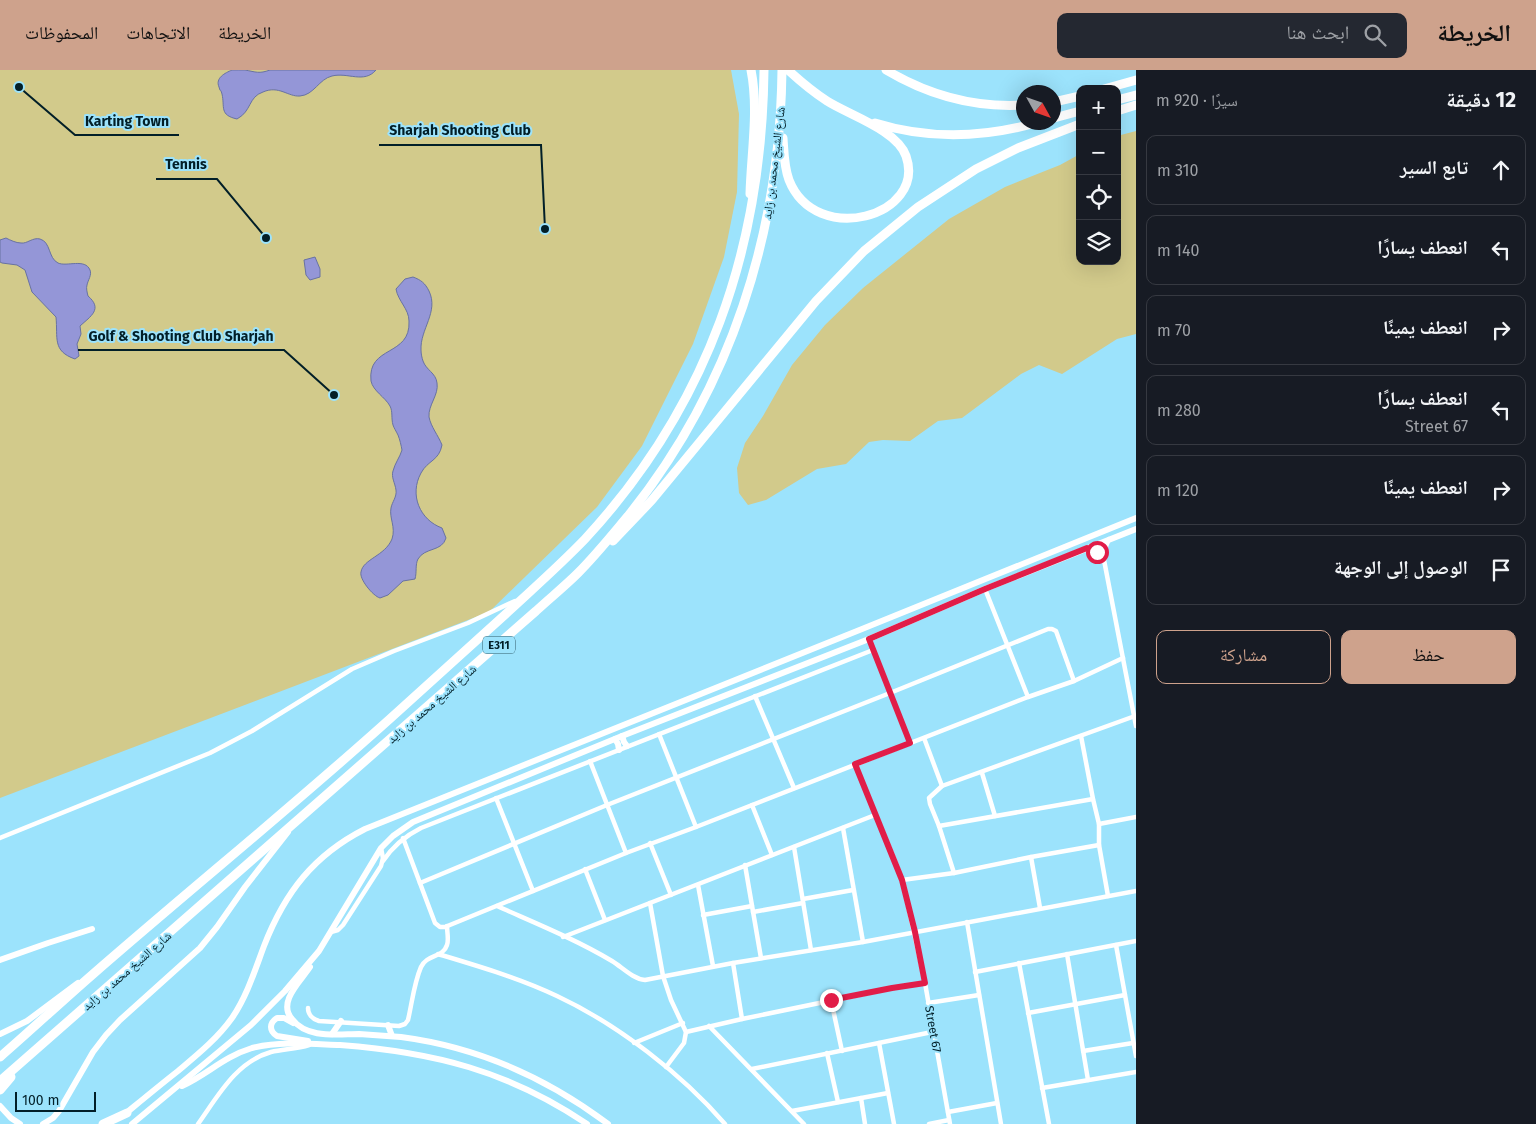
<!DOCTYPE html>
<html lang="ar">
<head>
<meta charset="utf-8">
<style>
  :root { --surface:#171b24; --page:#242831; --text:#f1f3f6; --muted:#9ea1a6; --line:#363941; --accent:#cea28c }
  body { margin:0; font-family:"Fira Sans","Noto Naskh Arabic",sans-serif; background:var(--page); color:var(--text); direction:rtl }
  .controls { position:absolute; right:15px; top:15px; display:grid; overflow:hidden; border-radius:10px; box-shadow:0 5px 20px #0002 }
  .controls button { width:45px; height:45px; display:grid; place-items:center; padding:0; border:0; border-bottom:1px solid var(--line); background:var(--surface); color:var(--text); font:25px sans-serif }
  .compass { position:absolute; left:1016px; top:15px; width:45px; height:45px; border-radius:50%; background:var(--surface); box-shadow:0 5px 20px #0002; rotate:130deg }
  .scale { position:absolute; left:15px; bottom:12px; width:81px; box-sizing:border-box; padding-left:5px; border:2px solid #021f28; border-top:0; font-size:14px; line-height:18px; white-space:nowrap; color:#021f28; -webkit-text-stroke:4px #9ce3fc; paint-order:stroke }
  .stop { position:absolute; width:15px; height:15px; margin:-11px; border:4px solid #e11d48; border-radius:50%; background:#fff }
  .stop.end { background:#e11d48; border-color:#fff; box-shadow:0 1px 5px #0008 }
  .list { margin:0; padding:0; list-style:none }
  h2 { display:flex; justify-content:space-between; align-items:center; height:65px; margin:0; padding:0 20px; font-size:21px }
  h2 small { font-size:16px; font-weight:400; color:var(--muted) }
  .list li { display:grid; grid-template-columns:32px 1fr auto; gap:15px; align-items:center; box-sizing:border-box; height:70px; margin:0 10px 10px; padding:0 10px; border:1px solid var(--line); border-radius:10px }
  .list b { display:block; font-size:19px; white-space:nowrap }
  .list p { margin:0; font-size:16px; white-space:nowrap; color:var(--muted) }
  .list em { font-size:16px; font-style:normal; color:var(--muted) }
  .actions { display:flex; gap:10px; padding:15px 20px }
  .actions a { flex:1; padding:11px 0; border:1px solid var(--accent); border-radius:10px; text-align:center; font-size:18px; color:var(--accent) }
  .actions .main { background:var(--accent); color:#111 }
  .icon { flex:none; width:28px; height:28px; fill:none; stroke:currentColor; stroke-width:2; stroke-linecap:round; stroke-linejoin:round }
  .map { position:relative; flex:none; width:1136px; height:1054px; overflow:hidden; direction:ltr }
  header { display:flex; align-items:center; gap:30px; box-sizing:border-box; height:70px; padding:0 25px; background:var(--accent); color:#111 }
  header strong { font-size:24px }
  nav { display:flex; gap:28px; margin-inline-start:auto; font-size:18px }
  .search { width:350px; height:45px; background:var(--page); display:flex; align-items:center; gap:12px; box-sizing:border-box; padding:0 18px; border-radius:10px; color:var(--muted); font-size:19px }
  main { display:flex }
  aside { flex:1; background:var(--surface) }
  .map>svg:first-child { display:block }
  .green { fill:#d2ca8b }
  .water { fill:#9496d7; stroke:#6872a2 }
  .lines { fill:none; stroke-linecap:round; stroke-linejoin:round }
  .street { stroke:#fff; stroke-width:4.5 }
  .secondary { stroke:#fff; stroke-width:6 }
  .highway { stroke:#fff; stroke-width:9 }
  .route { stroke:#e11d48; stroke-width:6 }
  .labels { text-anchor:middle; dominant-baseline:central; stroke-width:4; stroke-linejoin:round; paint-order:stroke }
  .shield { fill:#9ce3fc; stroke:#305a68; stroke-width:1 }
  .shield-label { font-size:11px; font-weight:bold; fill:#021f28 }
  .street-label { font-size:12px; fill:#021f28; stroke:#9ce3fc }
  .leader { fill:none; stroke:#021f28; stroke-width:2 }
  .callout-dot { fill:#021f28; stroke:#9ce3fc; stroke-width:2 }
  .callout-label { font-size:14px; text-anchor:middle; font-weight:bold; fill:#021f28; stroke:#9ce3fc; stroke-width:4; stroke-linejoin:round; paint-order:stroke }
</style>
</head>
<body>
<header>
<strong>الخريطة</strong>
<div class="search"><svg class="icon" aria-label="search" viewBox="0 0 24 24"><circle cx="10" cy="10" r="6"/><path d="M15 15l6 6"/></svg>ابحث هنا</div>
<nav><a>الخريطة</a><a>الاتجاهات</a><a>المحفوظات</a></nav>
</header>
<main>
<aside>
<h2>12 دقيقة<small>سيرًا · 920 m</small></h2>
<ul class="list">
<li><svg class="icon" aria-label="ahead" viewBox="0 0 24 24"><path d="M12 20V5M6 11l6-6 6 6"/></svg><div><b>تابع السير</b></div><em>310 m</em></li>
<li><svg class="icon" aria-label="left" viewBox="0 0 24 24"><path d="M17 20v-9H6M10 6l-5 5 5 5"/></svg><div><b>انعطف يسارًا</b></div><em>140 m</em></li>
<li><svg class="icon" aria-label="right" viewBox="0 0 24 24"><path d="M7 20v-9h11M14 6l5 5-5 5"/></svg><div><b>انعطف يمينًا</b></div><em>70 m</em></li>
<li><svg class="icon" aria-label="left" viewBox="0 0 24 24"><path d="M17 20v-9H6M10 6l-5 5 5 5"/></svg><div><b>انعطف يسارًا</b><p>Street 67</p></div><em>280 m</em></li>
<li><svg class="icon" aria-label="right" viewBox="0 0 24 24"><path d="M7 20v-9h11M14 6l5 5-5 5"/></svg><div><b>انعطف يمينًا</b></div><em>120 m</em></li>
<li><svg class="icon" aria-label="arrive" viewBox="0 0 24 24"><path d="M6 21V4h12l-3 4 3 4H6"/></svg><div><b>الوصول إلى الوجهة</b></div></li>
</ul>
<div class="actions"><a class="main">حفظ</a><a>مشاركة</a></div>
</aside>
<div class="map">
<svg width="1136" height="1054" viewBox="0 0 1136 1054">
  <rect width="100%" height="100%" fill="#9ce3fc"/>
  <g class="green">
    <path d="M0 0H731L739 44 737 122 724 187 693 274 642 376 597 437 489 542 0 728Z"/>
    <path d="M1136 61V264L1117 269 1062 304 1039 295 1021 304 962 348 938 351 910 371 883 370 869 372 846 394 817 399 766 430 748 435 739 423 737 398 745 373 763 346 792 295 825 255 863 218 949 149 1005 117 1060 95 1080 84V191H1117V66Z"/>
  </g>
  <g class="water">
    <path d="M232 0C236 0 241 0 245 0 256 2 259 4 270 0H376C364 14 348 2 332 6 319 9 314 25 300 26 288 27 279 15 263 22 248 27 252 41 237 49 219 45 225 37 222 24 220 17 221 24 219 17 215 8 225 3 232 0Z"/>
    <path d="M6 168C10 170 16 173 21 173 27 174 33 167 40 169 51 172 48 188 58 193 67 197 85 188 90 200 92 205 88 210 87 215 86 218 87 222 88 226 103 239 91 246 80 256L81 264 77 274 79 286 75 289C52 281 58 268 56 247L32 222 25 200 17 195 2 193 0 192V170Z"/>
    <path d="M315 187 320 199V207L310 210 306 205 304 190Z"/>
    <path d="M413 207C421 210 425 213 429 221 439 242 420 259 421 280 421 284 422 288 423 291 426 300 436 303 437 313 439 325 428 335 429 347 431 357 438 365 442 375 439 391 428 390 421 403 409 425 420 450 442 458L446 468C442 482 425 477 418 489 415 495 417 502 415 509L403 511 388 525 380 528C373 526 359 509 361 502 363 489 385 486 392 469 396 457 389 448 391 438 392 432 397 427 396 420 395 413 391 407 393 401 395 393 400 387 402 380 401 375 400 370 398 365 396 361 394 358 393 355 391 348 393 342 390 336 385 327 373 321 371 311 367 275 411 287 409 251 409 239 398 231 396 219L405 209Z"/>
  </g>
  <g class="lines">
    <g class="street">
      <path d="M1109 469 1105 479 1104 490 1136 656"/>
      <path d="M1088 478 1097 482 1104 489"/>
      <path d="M985 519 1028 627"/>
      <path d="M869 569 910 673"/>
      <path d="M755 626 794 718"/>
      <path d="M659 664 696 757"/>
      <path d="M1081 666 1093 729 1099 754V775L1108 826"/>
      <path d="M924 668 942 716"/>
      <path d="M590 691 626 783"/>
      <path d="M855 694 897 796 904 817 925 913 950 1054"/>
      <path d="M982 703 995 746"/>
      <path d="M496 728 533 821"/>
      <path d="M752 735 772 785"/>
      <path d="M1099 754 1136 747"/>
      <path d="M939 756 1093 729"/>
      <path d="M843 758 863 872"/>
      <path d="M0 768 210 683 252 661 352 599 394 581 468 553 515 531"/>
      <path d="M403 768 435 853 440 857H445L626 783 696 757 1028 627 1074 611 1123 588"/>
      <path d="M650 773 671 825"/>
      <path d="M794 777 811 880"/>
      <path d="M1031 787 1040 838"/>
      <path d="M383 791C393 776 405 766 421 758L873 580"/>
      <path d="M745 795 761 888"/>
      <path d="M585 799 605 850"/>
      <path d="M954 803 939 756 930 734 929 728 942 716 1135 646"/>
      <path d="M902 810 954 803 1031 787 1099 775"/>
      <path d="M420 813 607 735 890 623 1048 559H1052L1056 561 1074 611"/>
      <path d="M698 815 713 896"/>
      <path d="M803 829 853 820"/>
      <path d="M650 833 663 906 671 930 686 962 684 973 666 997"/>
      <path d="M497 836C535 853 575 869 612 891 622 897 633 909 645 910L733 893 863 872 1136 821"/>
      <path d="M753 842 803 833"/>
      <path d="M703 845 752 836"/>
      <path d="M967 852 1001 1054"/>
      <path d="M331 862 338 860 343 855 381 796 383 788 381 778"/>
      <path d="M563 867 875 745"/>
      <path d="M1116 875 1136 986"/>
      <path d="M438 884C478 896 519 908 557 926 617 954 682 1004 725 1054"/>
      <path d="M1067 884 1088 1010"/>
      <path d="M733 893 742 949"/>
      <path d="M1019 893 1049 1054"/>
      <path d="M975 902 1136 871"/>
      <path d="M831 930 842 981"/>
      <path d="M928 933 979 925"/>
      <path d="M308 938C308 944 312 949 319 951L399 956 405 954 408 950C412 933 414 913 421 897 427 884 443 888 447 875 449 870 447 862 447 856"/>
      <path d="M1028 943 1125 925"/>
      <path d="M709 956 804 1054"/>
      <path d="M686 962 742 949 892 918 925 913"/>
      <path d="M634 973 683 953"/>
      <path d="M879 973 894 1054"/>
      <path d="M1083 981 1133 973"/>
      <path d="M827 983 838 1032"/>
      <path d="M752 999 932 962"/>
      <path d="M1042 1018 1136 1002"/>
      <path d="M861 1028 865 1054"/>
      <path d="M792 1041 888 1023"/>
      <path d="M948 1042 997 1033"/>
      <path d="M198 1054C218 1026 236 992 271 982 284 979 297 979 309 975"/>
      <path d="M929 1054 949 1050"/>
    </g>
    <g class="secondary">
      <path d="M622 666 624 672 627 676"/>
      <path d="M615 669 618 674 619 680"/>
      <path d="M0 890 48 873 92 859"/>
      <path d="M310 897C301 911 277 932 292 949 307 969 337 964 359 964 373 965 387 966 401 967 477 977 547 1008 608 1054"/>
      <path d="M293 953 284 948H277C269 953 269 961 277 966L308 971"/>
      <path d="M388 955 392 966"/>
      <path d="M0 964 27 951 78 913"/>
      <path d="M332 964 341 951"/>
      <path d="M182 1016C208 1004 223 987 252 978 281 971 311 974 340 975 433 982 509 1001 587 1054"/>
      <path d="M0 1036 11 1048 20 1054"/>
      <path d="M125 1044C142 1030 160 1015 178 1001 197 985 217 969 232 948 247 926 255 900 264 876 285 822 314 785 365 759L862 559 1136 448"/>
      <path d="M43 1054 53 1048 59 1041 93 982 106 965 120 950 200 878 217 857 245 817 288 762"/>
      <path d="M132 1054 251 955 285 921 319 881 381 778 393 766 413 752 622 666 869 569 985 519 1136 459"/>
    </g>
    <g class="highway">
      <path d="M886 0C928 25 975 38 1024 35"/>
      <path d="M1104 19 1136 10"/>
      <path d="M1117 30 1136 25"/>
      <path d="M1054 32 1080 26"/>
      <path d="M1117 41 1136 35"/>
      <path d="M1054 48 1080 41"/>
      <path d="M875 53C930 70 984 68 1039 52"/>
      <path d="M783 68C784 82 784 97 789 110 816 178 927 146 906 86 897 60 849 45 827 31 813 22 800 11 788 0"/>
      <path d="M750 124C751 84 759 40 751 0"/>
      <path d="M613 471 652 430 816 231 864 181 918 137 976 99 1018 78 1080 54"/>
      <path d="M0 987C31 960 61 932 92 905 195 815 302 729 403 637 438 605 474 573 509 541 535 517 561 494 585 469 708 336 762 179 764 0"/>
      <path d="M0 1011 536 541C550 528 565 516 578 503 596 485 612 465 628 446 731 318 780 163 782 0"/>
      <path d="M0 1020 11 1007"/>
      <path d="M103 1054 127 1043"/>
    </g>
  </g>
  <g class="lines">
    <path class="route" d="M831 930 892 918 925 913 915 862 902 810 855 694 910 673 869 569 985 519 1087 478 1097 482"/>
  </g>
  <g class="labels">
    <rect class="shield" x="483" y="566.5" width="32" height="17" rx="4"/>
    <g class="shield-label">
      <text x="499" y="575">E311</text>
    </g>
    <g class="street-label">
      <text transform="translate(774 93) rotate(-83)">شارع الشيخ محمد بن زايد</text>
      <text transform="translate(432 634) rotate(-41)">شارع الشيخ محمد بن زايد</text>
      <text transform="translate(127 901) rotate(-41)">شارع الشيخ محمد بن زايد</text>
      <text transform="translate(933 959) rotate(80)">Street 67</text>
    </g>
  </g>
  <path class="leader" d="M19 17L75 65H179M545 159L541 75H379M266 168L217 109H156M334 325L284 280H78"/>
  <g class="callout-dot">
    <circle cx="19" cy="17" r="5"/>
    <circle cx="545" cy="159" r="5"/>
    <circle cx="266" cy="168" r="5"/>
    <circle cx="334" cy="325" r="5"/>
  </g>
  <g class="callout-label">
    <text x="127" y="56">Karting Town</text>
    <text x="460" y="65">Sharjah Shooting Club</text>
    <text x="186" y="99">Tennis</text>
    <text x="181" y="271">Golf &amp; Shooting Club Sharjah</text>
  </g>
</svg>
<div class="controls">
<button>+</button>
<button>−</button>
<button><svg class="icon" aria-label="locate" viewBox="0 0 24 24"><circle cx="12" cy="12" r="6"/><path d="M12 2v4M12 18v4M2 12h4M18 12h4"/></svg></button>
<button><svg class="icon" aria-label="layers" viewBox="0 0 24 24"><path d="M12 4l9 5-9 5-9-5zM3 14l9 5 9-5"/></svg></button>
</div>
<svg class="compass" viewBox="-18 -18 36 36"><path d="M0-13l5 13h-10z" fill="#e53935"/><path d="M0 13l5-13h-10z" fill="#9ea1a6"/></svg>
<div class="scale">100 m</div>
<div class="stop" style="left:1097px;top:482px"></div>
<div class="stop end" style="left:831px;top:930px"></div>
</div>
</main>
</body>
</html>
